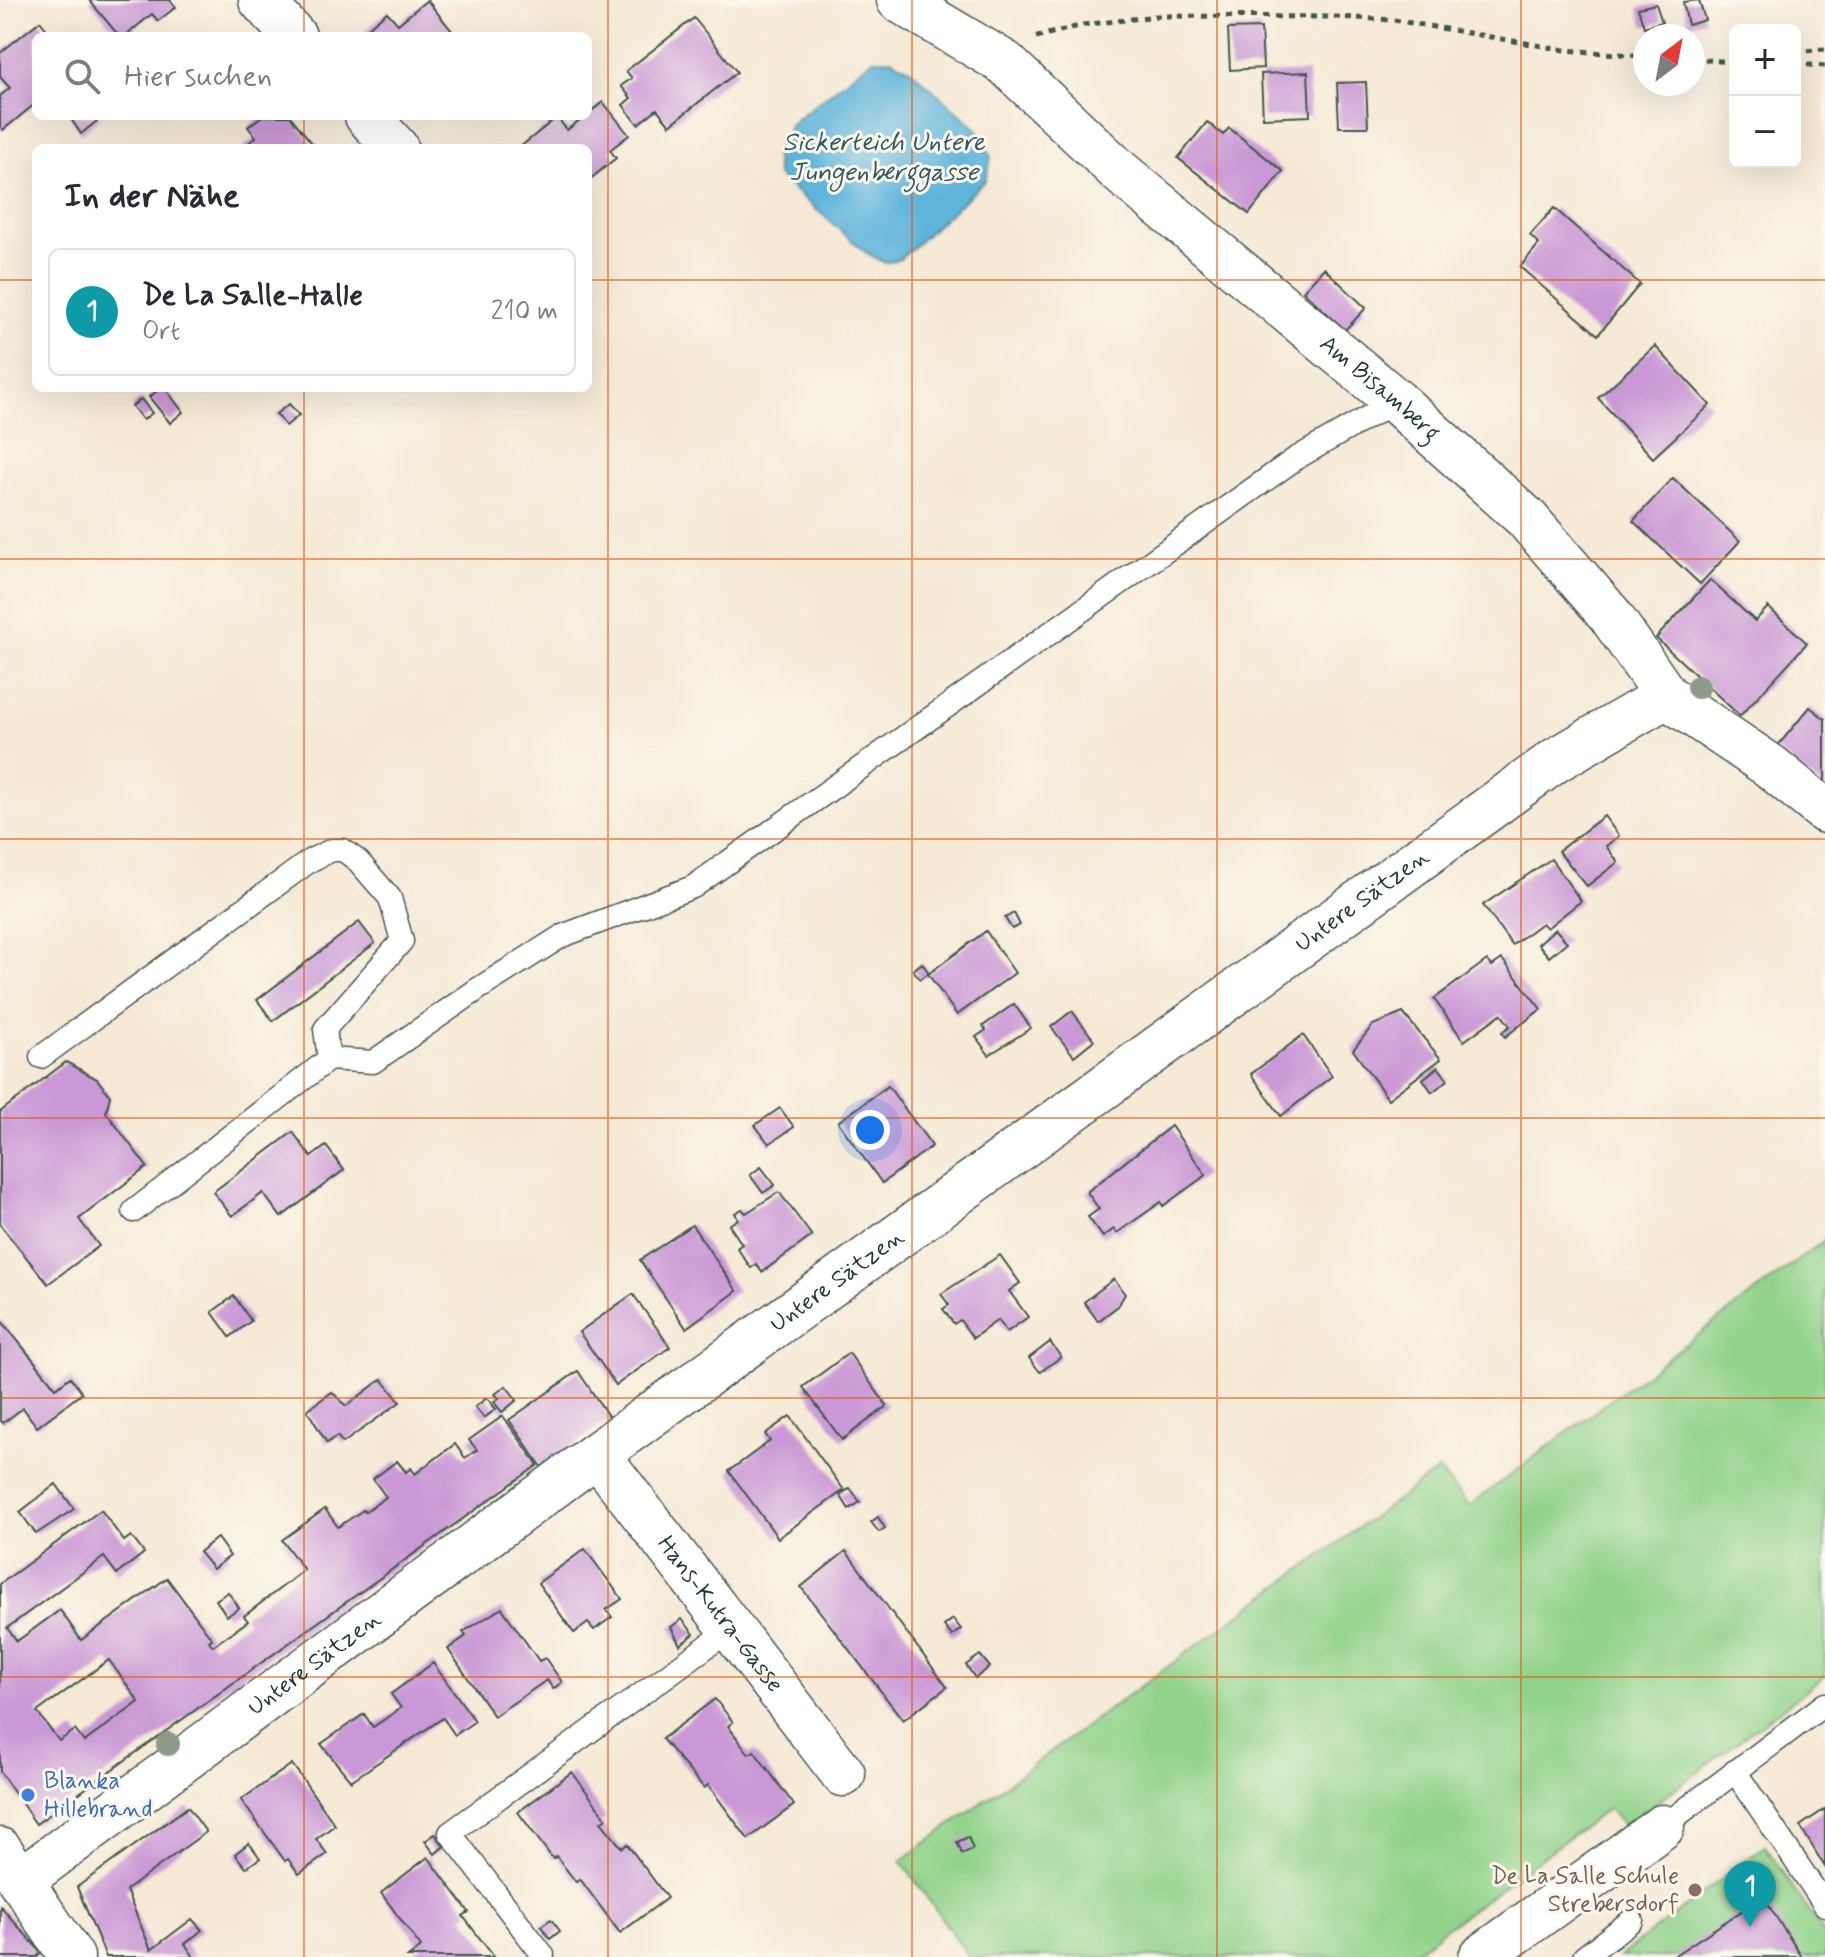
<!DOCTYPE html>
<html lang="de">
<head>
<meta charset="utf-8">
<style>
  :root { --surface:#fff; --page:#f2f2f3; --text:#2b2b33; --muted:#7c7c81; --line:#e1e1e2; --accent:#1a73e8 }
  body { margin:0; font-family:Mynerve,sans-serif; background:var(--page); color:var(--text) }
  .controls { position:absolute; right:24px; top:24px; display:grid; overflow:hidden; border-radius:12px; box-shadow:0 8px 32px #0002 }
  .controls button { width:72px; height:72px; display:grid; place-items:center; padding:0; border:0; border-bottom:2px solid var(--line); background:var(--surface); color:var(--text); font:40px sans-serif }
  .compass { position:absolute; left:1633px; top:24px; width:72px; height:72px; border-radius:50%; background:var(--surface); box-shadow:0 8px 32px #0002; rotate:32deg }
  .you { position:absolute; left:870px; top:1130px; width:28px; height:28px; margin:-20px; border:6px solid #fff; border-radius:50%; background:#1a73e8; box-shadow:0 0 0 12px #1a73e833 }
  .badge { display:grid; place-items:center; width:52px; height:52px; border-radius:50%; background:var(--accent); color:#fff; font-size:26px; font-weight:700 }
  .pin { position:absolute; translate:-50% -66px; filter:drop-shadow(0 2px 4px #0008) }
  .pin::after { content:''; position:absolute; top:42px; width:28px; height:24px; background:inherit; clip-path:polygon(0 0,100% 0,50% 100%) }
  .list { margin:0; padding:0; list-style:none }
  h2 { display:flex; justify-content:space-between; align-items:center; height:104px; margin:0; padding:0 32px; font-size:34px }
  h2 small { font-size:26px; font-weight:400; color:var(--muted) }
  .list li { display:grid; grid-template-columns:52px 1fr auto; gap:24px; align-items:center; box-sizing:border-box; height:128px; margin:0 16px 16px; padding:0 16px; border:2px solid var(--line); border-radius:12px }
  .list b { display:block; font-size:30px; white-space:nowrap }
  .list p { margin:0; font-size:26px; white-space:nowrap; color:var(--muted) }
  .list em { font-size:26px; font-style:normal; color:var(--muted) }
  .icon { flex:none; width:44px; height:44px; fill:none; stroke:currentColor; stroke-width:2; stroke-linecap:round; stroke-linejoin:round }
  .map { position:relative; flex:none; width:1825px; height:1957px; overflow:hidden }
  .search { position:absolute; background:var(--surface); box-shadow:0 8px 32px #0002; left:32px; top:32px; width:560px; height:88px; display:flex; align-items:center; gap:20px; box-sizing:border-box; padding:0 28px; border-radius:12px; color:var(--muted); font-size:30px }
  .panel { position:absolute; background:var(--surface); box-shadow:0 8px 32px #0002; left:32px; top:144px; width:560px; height:248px; border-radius:12px }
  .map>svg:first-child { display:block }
  .green { fill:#92d38b; stroke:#588860; stroke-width:2 }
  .water { fill:#5fb4db; stroke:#3f7888; stroke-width:2 }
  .building { fill:#ca98d6; fill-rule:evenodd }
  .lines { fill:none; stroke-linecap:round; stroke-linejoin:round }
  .lane-casing { stroke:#3f574c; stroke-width:25 }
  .street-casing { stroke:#3f574c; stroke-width:47 }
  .secondary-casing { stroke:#3f574c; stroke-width:47 }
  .path { stroke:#3f574c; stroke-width:5; stroke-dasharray:6 6; stroke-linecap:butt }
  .lane { stroke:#fff; stroke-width:22 }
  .street { stroke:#fff; stroke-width:44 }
  .secondary { stroke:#fff; stroke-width:44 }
  .tree { fill:#8c9b86 }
  .grid { fill:none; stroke:#de580e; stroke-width:2; stroke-opacity:0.55 }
  .shop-dot { fill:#3f7fe0; stroke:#fbf7ec; stroke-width:3 }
  .education-dot { fill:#8d6e63; stroke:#fbf7ec; stroke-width:3 }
  .labels { text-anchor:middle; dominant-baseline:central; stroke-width:6; stroke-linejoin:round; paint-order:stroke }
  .street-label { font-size:24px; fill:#1f3d34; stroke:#fbf7ec }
  .shop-label { font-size:24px; fill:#366cbe; stroke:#fbf7ec; text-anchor:start }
  .education-label { font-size:24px; fill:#785e54; stroke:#fbf7ec; text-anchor:end }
  .water-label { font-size:26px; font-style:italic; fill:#2f5b5e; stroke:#fbf7ec }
</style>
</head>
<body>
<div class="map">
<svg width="1825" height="1957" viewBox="0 0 1825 1957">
  <rect width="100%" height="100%" fill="#fbf7ec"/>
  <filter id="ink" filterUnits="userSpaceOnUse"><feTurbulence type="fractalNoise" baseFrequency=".0125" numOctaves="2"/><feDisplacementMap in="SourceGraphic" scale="16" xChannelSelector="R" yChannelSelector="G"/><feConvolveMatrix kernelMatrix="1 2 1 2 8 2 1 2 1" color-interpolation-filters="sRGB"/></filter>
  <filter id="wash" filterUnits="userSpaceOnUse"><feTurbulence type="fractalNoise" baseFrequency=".006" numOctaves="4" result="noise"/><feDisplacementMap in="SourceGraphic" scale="32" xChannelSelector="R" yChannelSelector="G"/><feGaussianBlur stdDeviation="1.8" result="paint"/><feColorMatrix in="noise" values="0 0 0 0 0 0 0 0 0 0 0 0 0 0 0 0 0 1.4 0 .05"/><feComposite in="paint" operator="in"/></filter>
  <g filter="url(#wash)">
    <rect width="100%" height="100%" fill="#f6e9d5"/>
    <g class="green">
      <path d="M1825 1240V1676L1624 1827 1609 1808 1407 1957H969L901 1861 1438 1470 1469 1506Z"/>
      <path d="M1765 1846 1825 1935V1957H1619Z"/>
    </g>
    <path class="water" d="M873 59H891L910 69 979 131 991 158 985 181 900 259 885 263 865 252 777 175 775 152 793 122Z"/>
    <g id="blocks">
      <g class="building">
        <path d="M89 0H170L176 7 158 21 152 14 125 36H119Z"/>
        <path d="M427 0 456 36 361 34 387 12 398 24Z"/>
        <path d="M1699 0 1705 20 1688 25 1683 2Z"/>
        <path d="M1656 4 1662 22 1644 27 1638 8Z"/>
        <path d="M694 18 737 72 670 125 657 109 638 124 623 105 631 98 621 86 632 78 626 71Z"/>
        <path d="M40 21 52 36H36V103L3 130 0 126V96L10 88 0 77V53Z"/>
        <path d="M1261 28 1263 68 1230 70 1228 29Z"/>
        <path d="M1308 72 1310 116 1263 118 1261 74Z"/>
        <path d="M1366 82 1368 127H1339L1337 83Z"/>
        <path d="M603 102 629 135 610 150 616 158 588 181V148H519L557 117 567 130Z"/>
        <path d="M69 116H103L81 134Z"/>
        <path d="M262 116H290L316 148H242L256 137 248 127Z"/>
        <path d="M1207 122 1223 135 1229 128 1283 171 1249 214 1178 158Z"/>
        <path d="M1554 208 1640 284 1598 335 1520 267 1539 244 1530 235Z"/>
        <path d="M1324 268 1366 308 1345 330 1303 291Z"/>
        <path d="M1655 346 1710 405 1653 458 1598 398Z"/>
        <path d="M161 388H165L183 412 170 423 149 397Z"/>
        <path d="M141 399 152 413 143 420 132 406Z"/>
        <path d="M289 404 299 415 286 426 276 414Z"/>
        <path d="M1673 478 1740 541 1700 584 1633 521Z"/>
        <path d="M1710 580 1755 621 1768 607 1807 643 1740 716 1656 638Z"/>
        <path d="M1810 707 1825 719V789L1775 749Z"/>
        <path d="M1604 816 1619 836 1606 846 1618 862 1587 886 1558 851Z"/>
        <path d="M1551 859 1581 901 1547 928 1542 923 1512 945 1483 905Z"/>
        <path d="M1014 913 1020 925 1012 929 1005 918Z"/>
        <path d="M359 922 375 943 273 1021 257 1000Z"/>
        <path d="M1555 929 1567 942 1549 957 1538 944Z"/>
        <path d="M986 931 1015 973 957 1015 928 974Z"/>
        <path d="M1502 959 1541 1009 1505 1037 1502 1032 1510 1026 1501 1014 1464 1041 1434 999 1487 960 1492 966Z"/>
        <path d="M922 963 929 973 920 979 913 970Z"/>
        <path d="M1014 1004 1031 1028 989 1055 976 1037 986 1030 983 1026Z"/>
        <path d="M1072 1011 1094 1040 1074 1056 1051 1027Z"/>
        <path d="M1403 1013 1441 1059 1388 1099 1353 1050 1373 1025Z"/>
        <path d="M1303 1035 1332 1076 1281 1116 1251 1074Z"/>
        <path d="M66 1062 97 1079 110 1096 106 1112 147 1167 79 1219 99 1246 48 1284 0 1225V1112Z"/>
        <path d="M1438 1067 1448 1080 1432 1092 1423 1079Z"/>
        <path d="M888 1086 932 1146 882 1183 838 1122Z"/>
        <path d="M780 1108 794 1127 769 1144 755 1125Z"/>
        <path d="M1171 1126 1206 1175 1163 1206 1161 1202 1117 1233 1114 1229 1103 1237 1088 1217 1099 1209 1087 1192Z"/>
        <path d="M293 1132 311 1157 326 1146 344 1170 281 1217 263 1193 232 1216 213 1192Z"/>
        <path d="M761 1167 775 1185 763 1193 750 1175Z"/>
        <path d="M779 1192 812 1236 762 1272 756 1264 751 1268 737 1248 742 1244 729 1225 738 1219 735 1213 742 1209 746 1213Z"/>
        <path d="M692 1225 737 1291 686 1328 640 1260Z"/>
        <path d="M1000 1255 1020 1283 1009 1291 1028 1317 1007 1332 998 1320 973 1338 960 1320 954 1324 943 1309 949 1305 941 1294Z"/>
        <path d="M1114 1279 1125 1294 1118 1306 1098 1321 1084 1302Z"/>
        <path d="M633 1294 670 1347 616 1385 579 1332Z"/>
        <path d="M234 1296 251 1321 230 1337 212 1312Z"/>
        <path d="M0 1319 56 1388 70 1377 82 1393 37 1427 23 1408 3 1423 0 1420Z"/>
        <path d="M1050 1342 1061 1357 1040 1372 1029 1358Z"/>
        <path d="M849 1353 887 1406 842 1440 803 1387Z"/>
        <path d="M578 1371 610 1419 542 1467 509 1420Z"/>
        <path d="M382 1379 400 1402 343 1443 337 1436 327 1443 307 1410 332 1392 346 1406Z"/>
        <path d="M506 1386 517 1400 502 1412 494 1402 499 1398 495 1394Z"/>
        <path d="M487 1398 496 1409 484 1418 475 1407Z"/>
        <path d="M503 1416 538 1465 36 1824 0 1772V1584L101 1510 124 1541 131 1536 144 1553 117 1574 104 1557 7 1628 17 1641 60 1610 81 1640 167 1578 212 1639 209 1641 213 1646 248 1621 244 1616 304 1570 282 1540 325 1509 338 1527 363 1510 365 1512 386 1497 373 1479 397 1461 406 1472 411 1468 415 1474 455 1444 465 1458 477 1450 469 1440ZM109 1660 139 1702 84 1742 75 1730 59 1741 37 1712Z"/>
        <path d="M790 1416 844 1490 778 1538 729 1471 770 1441 765 1434Z"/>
        <path d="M56 1484 74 1509 36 1534 20 1512Z"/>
        <path d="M850 1488 860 1502 849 1509 840 1495Z"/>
        <path d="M878 1517 885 1528 879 1532 871 1522Z"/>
        <path d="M217 1538 230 1556 213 1569 199 1552Z"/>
        <path d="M585 1549 622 1599 606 1610 612 1617 594 1630 588 1623 574 1633 538 1583Z"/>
        <path d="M846 1551 947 1687 903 1720 801 1587Z"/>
        <path d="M228 1592 239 1608 227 1616 216 1600Z"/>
        <path d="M502 1608 539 1661 545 1658 562 1682 553 1689 547 1680 494 1716 448 1649 466 1636 463 1632Z"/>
        <path d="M682 1619 694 1634 680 1645 671 1627Z"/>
        <path d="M953 1619 961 1629 952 1636 944 1626Z"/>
        <path d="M980 1655 990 1667 975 1678 966 1665Z"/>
        <path d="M433 1663 475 1721 455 1735 443 1718 351 1781 321 1744 364 1714 373 1727 401 1708 391 1694Z"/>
        <path d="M715 1699 733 1722 728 1726 749 1754 754 1751 794 1805 748 1839 708 1785 704 1788 662 1739Z"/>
        <path d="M292 1764 335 1825 316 1839 327 1854 299 1874 288 1859 285 1861 241 1800Z"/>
        <path d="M572 1772 606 1818 601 1822 622 1848 627 1844 667 1898 620 1933 580 1879 576 1882 556 1856 553 1859 518 1812Z"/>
        <path d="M188 1807 206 1832 126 1890 151 1950 192 1919 202 1930 185 1944 194 1957H106L77 1887Z"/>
        <path d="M1825 1809V1867L1800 1826Z"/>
        <path d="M435 1834 444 1846 435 1854 425 1841Z"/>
        <path d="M968 1837 973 1849 962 1854 957 1842Z"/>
        <path d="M249 1843 260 1858 246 1868 235 1854Z"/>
        <path d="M428 1857 469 1912 463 1916 494 1957H408L421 1947 381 1893Z"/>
        <path d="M1763 1897 1802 1957H1672Z"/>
        <path d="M0 1906 41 1952 37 1957H0Z"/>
        <path d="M551 1919 560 1931 550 1939 541 1926Z"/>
      </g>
    </g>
  </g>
  <g filter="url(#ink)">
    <use href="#blocks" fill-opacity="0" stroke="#3f574c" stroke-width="2"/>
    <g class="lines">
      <defs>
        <g id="lane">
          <path d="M41 1057 311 860 332 850H343L358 861 390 898 402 941 325 1029 329 1059"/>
          <path d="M134 1211 329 1059 373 1062 478 989 562 936 693 887 1295 459 1396 401"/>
          <path d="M1735 1771 1825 1905"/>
          <path d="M1662 1827 1825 1704"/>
          <path d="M543 1955 450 1833 731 1629"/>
          <path d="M1584 1957 1632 1920"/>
        </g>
        <g id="street">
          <path d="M261 0 294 36"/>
          <path id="s1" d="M899 0 1005 63 1120 172 1396 401 1526 518 1610 615 1666 696 1770 766 1825 811"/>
          <path d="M367 116 396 148"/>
          <path id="s2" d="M597 1454 843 1774"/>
          <path id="s3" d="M20 1881 597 1454 1556 760 1666 696"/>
          <path d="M1481 1957 1662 1827"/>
        </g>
        <path id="secondary" d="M0 1850 72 1957"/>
      </defs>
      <use href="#lane" class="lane-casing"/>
      <use href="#street" class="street-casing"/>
      <use href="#secondary" class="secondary-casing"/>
      <g class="path">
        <path d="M1036 37 1083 25 1156 16 1337 17 1394 20 1565 50 1645 56"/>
        <path d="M1795 52 1825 49"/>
        <path d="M1693 59 1735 62"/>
        <path d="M1795 64 1825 66"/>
      </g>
      <use href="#lane" class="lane"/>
      <use href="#street" class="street"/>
      <use href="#secondary" class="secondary"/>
    </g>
    <g class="tree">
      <circle cx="1698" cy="687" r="12"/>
      <circle cx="168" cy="1744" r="12"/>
    </g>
  </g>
  <path class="grid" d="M304 0V36M608 0V1957M912 0V1957M1217 0V1957M1521 0V1957M304 116V148M0 280H36M588 280H1825M304 388V1957M0 559H1825M0 839H1825M0 1118H1825M0 1398H1825M0 1677H1825"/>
  <circle class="shop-dot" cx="28" cy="1795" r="8"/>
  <circle class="education-dot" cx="1695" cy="1890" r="8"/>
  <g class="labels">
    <g class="street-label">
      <text stroke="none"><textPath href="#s1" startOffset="620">Am Bisamberg</textPath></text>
      <text stroke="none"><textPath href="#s3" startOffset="1662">Untere Sätzen</textPath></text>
      <text stroke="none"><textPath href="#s3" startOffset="1014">Untere Sätzen</textPath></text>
      <text stroke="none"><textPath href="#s2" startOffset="202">Hans-Kutra-Gasse</textPath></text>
      <text stroke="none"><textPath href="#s3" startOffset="366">Untere Sätzen</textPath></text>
    </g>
    <g class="shop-label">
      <text x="44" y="1781">Blanka<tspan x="44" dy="28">Hillebrand</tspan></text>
    </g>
    <g class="education-label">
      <text x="1679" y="1876">De La Salle Schule<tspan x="1679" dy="28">Strebersdorf</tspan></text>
    </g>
    <g class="water-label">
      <text x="884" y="143">Sickerteich Untere<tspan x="884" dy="30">Jungenberggasse</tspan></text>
    </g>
  </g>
</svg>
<div class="controls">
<button>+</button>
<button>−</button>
</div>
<svg class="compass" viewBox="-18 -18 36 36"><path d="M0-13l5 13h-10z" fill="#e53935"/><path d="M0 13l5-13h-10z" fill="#7c7c81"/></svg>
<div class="you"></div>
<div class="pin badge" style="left:1750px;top:1927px;background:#0f9aa8">1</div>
<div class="search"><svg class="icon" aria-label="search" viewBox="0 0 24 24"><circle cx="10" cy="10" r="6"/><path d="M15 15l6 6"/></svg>Hier suchen</div>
<section class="panel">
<h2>In der Nähe<small></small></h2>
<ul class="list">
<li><span class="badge" style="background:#0f9aa8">1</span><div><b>De La Salle-Halle</b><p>Ort</p></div><em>210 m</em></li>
</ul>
</section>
</div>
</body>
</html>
